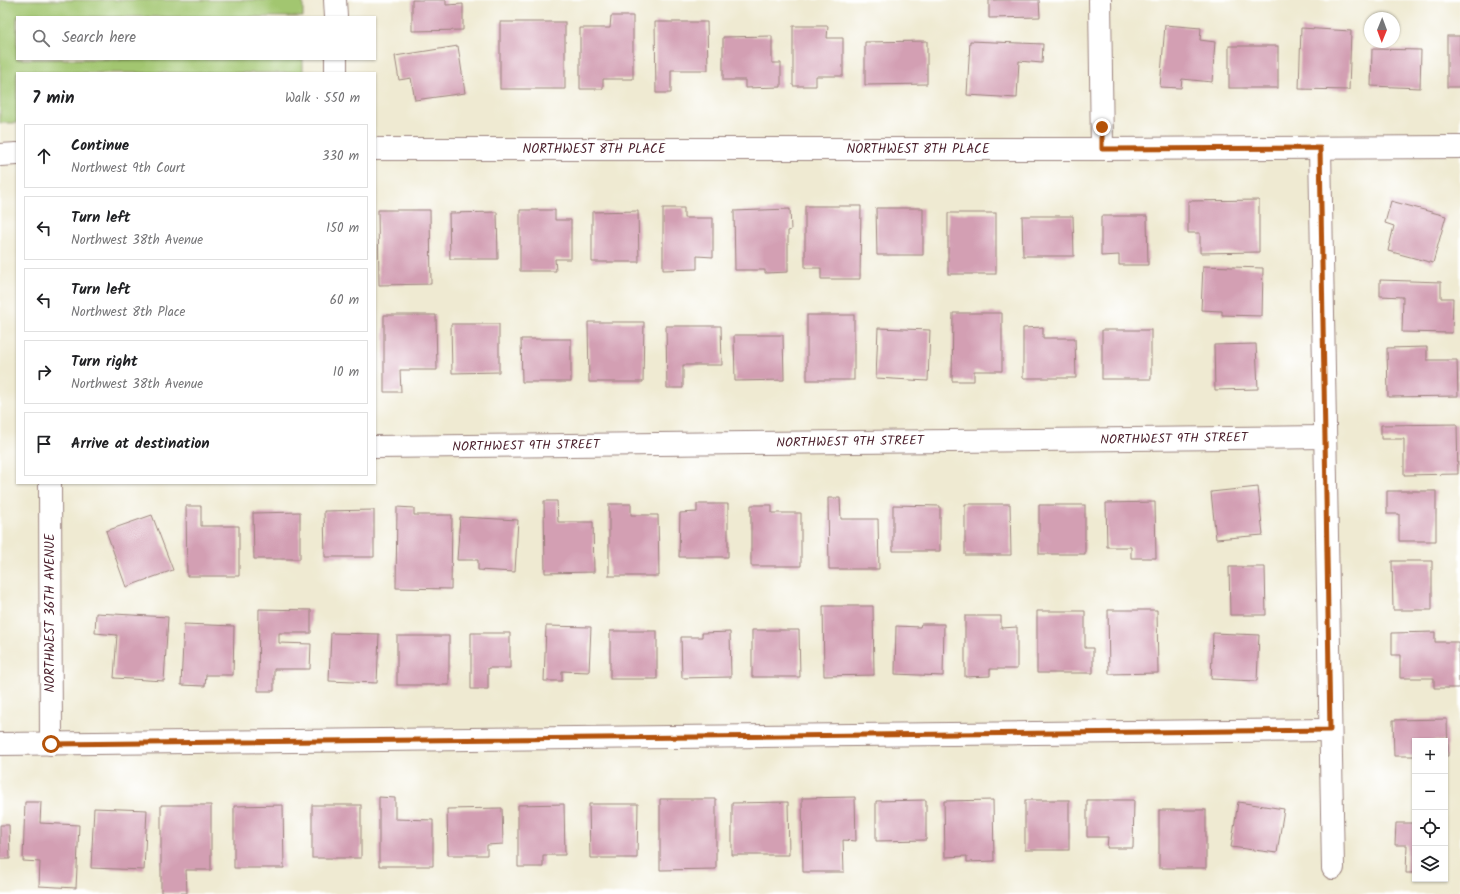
<!DOCTYPE html>
<html lang="en">
<head>
<meta charset="utf-8">
<style>
  :root { --surface:#fff; --page:#f2f2f2; --text:#202124; --muted:#757577; --line:#e0e0e0 }
  body { margin:0; font-family:Kalam,sans-serif; background:var(--page); color:var(--text) }
  .controls { position:absolute; right:12px; bottom:12px; display:grid; overflow:hidden; border-radius:0px; box-shadow:0 1px 3px #0004 }
  .controls button { width:36px; height:36px; display:grid; place-items:center; padding:0; border:0; border-bottom:1px solid var(--line); background:var(--surface); color:var(--text); font:20px sans-serif }
  .compass { position:absolute; left:1364px; top:12px; width:36px; height:36px; border-radius:50%; background:var(--surface); box-shadow:0 1px 3px #0004; rotate:181deg }
  .stop { position:absolute; width:12px; height:12px; margin:-9px; border:3px solid #b45309; border-radius:50%; background:#fff }
  .stop.end { background:#b45309; border-color:#fff; box-shadow:0 1px 4px #0008 }
  .list { margin:0; padding:0; list-style:none }
  h2 { display:flex; justify-content:space-between; align-items:center; height:52px; margin:0; padding:0 16px; font-size:17px }
  h2 small { font-size:13px; font-weight:400; color:var(--muted) }
  .list li { display:grid; grid-template-columns:26px 1fr auto; gap:12px; align-items:center; box-sizing:border-box; height:64px; margin:0 8px 8px; padding:0 8px; border:1px solid var(--line); border-radius:0px }
  .list b { display:block; font-size:15px; white-space:nowrap }
  .list p { margin:0; font-size:13px; white-space:nowrap; color:var(--muted) }
  .list em { font-size:13px; font-style:normal; color:var(--muted) }
  .icon { flex:none; width:22px; height:22px; fill:none; stroke:currentColor; stroke-width:2; stroke-linecap:round; stroke-linejoin:round }
  .map { position:relative; flex:none; width:1460px; height:894px; overflow:hidden }
  .search { position:absolute; background:var(--surface); box-shadow:0 1px 3px #0004; left:16px; top:16px; width:360px; height:44px; display:flex; align-items:center; gap:10px; box-sizing:border-box; padding:0 14px; border-radius:0px; color:var(--muted); font-size:15px }
  .panel { position:absolute; background:var(--surface); box-shadow:0 1px 3px #0004; left:16px; top:72px; width:360px; height:412px; border-radius:0px }
  .map>svg:first-child { display:block }
  .green { fill:#a2c670; stroke:#76724e }
  .building { fill:#d39fb3 }
  .lines { fill:none; stroke-linecap:round; stroke-linejoin:round }
  .minor-casing { stroke:#9c847e; stroke-width:24 }
  .tertiary-casing { stroke:#9c847e; stroke-width:24 }
  .minor { stroke:#fff; stroke-width:22 }
  .tertiary { stroke:#fff; stroke-width:22 }
  .route { stroke:#b45309; stroke-width:5 }
  .labels { text-anchor:middle; dominant-baseline:central; stroke-width:3.5; stroke-linejoin:round; paint-order:stroke }
  .street-label { font-size:13px; fill:#4a1f2b; stroke:#fff }
</style>
</head>
<body>
<div class="map">
<svg width="1460" height="894" viewBox="0 0 1460 894">
  <rect width="100%" height="100%" fill="#fff"/>
  <filter id="ink" filterUnits="userSpaceOnUse"><feTurbulence type="fractalNoise" baseFrequency=".025" numOctaves="2"/><feDisplacementMap in="SourceGraphic" scale="8" xChannelSelector="R" yChannelSelector="G"/><feConvolveMatrix kernelMatrix="1 2 1 2 8 2 1 2 1" color-interpolation-filters="sRGB"/></filter>
  <filter id="wash" filterUnits="userSpaceOnUse"><feTurbulence type="fractalNoise" baseFrequency=".012" numOctaves="4" result="noise"/><feDisplacementMap in="SourceGraphic" scale="16" xChannelSelector="R" yChannelSelector="G"/><feGaussianBlur stdDeviation="0.9" result="paint"/><feColorMatrix in="noise" values="0 0 0 0 0 0 0 0 0 0 0 0 0 0 0 0 0 1.4 0 .05"/><feComposite in="paint" operator="in"/></filter>
  <g filter="url(#wash)">
    <rect width="100%" height="100%" fill="#efead2"/>
    <path class="green" d="M0 0H303V17H17V59H303V73H17V123H0Z"/>
    <g id="blocks">
      <g class="building">
        <path d="M412 0H446V5L463 4V30L412 31Z"/>
        <path d="M989 0H1039L1040 17 989 18Z"/>
        <path d="M611 16H633V79H603V89H580V28H610Z"/>
        <rect x="500" y="22" width="65" height="67"/>
        <path d="M655 22H707L708 70H671V93H656Z"/>
        <path d="M1165 25 1201 28 1200 40 1215 42 1212 82 1182 79 1181 88 1160 87Z"/>
        <path d="M793 26H828L827 38H843V76H816V86H793Z"/>
        <path d="M1301 28 1351 31 1349 90 1299 89Z"/>
        <path d="M772 36V63H781V87L745 88V80H723V37Z"/>
        <rect x="1447" y="36" width="13" height="51"/>
        <path d="M927 41V84L865 85V42Z"/>
        <path d="M970 41 1043 44 1042 63 1019 61 1017 98 967 95Z"/>
        <path d="M458 46 465 93 415 100 411 78 399 80 395 56Z"/>
        <rect x="1229" y="46" width="49" height="42"/>
        <path d="M1372 49 1421 50 1420 88 1371 86Z"/>
        <path d="M1259 200V252L1200 253V233H1188V201Z"/>
        <path d="M1391 201 1446 216 1433 263 1388 251 1394 226 1385 223Z"/>
        <path d="M805 206H861L860 279H821V268H805Z"/>
        <path d="M663 208H684V218H713V257L697 256V269L663 270Z"/>
        <path d="M876 208H923V255H877Z"/>
        <path d="M790 209 791 230 788 231V272L765 273V270H735L734 211Z"/>
        <path d="M378 210H430L431 284 379 285Z"/>
        <path d="M520 210H555V220H571V259H555L556 271H520Z"/>
        <path d="M638 211 639 262H592V212Z"/>
        <path d="M497 212 498 259H450L449 213Z"/>
        <rect x="948" y="213" width="48" height="61"/>
        <path d="M1022 216H1073L1074 256H1023Z"/>
        <path d="M1101 216H1147L1148 265H1119V255L1101 256Z"/>
        <path d="M1203 266 1263 268 1262 316 1222 315V311L1201 310Z"/>
        <path d="M1380 280 1441 282V298H1453L1452 333 1402 332 1403 297 1380 296Z"/>
        <path d="M953 313H1002V371H974V381H952Z"/>
        <path d="M384 315H436L437 370H400L401 392H384Z"/>
        <rect x="807" y="315" width="47" height="65"/>
        <path d="M588 322H644L643 382H589Z"/>
        <path d="M451 324H499V372L452 373Z"/>
        <path d="M666 326H721L722 365H683V388H667Z"/>
        <path d="M1043 327V338H1075L1076 378H1023V328Z"/>
        <path d="M878 328 930 330 928 381 876 378Z"/>
        <rect x="1102" y="330" width="49" height="49"/>
        <path d="M734 335H783L784 380 735 381Z"/>
        <path d="M521 339H571V382H522Z"/>
        <path d="M1256 344 1258 389 1215 390 1214 345Z"/>
        <path d="M1427 347V360H1457L1458 396 1388 397 1387 348Z"/>
        <path d="M1457 424 1458 474 1404 475V439H1381V425Z"/>
        <path d="M1258 487 1263 535 1216 539 1211 492Z"/>
        <path d="M1387 491H1436V541H1399V514H1387Z"/>
        <path d="M828 498H840L841 519H878L879 569H829Z"/>
        <path d="M544 501H557L558 522H593L594 572 545 573Z"/>
        <path d="M1155 502 1156 558H1131V547H1107L1106 503Z"/>
        <path d="M609 504H631V515H658L659 576H609Z"/>
        <path d="M697 504H728V557H679L680 513 697 512Z"/>
        <path d="M965 504H1010L1011 555H965Z"/>
        <path d="M751 505H772V513H801V566H751Z"/>
        <path d="M893 505 940 506V551H893Z"/>
        <rect x="1039" y="505" width="46" height="49"/>
        <path d="M186 506H201V526H239V576H187Z"/>
        <path d="M397 507 414 508V515H452L451 589 396 588Z"/>
        <path d="M374 510V557H325L324 511Z"/>
        <path d="M300 512V559H254L253 513Z"/>
        <path d="M152 515 173 570 126 587 106 531Z"/>
        <path d="M460 517 518 520 515 572 478 570V560H457Z"/>
        <path d="M1392 561H1432V610H1393Z"/>
        <path d="M1229 567H1265L1266 615H1230Z"/>
        <path d="M823 606H873L874 675 824 676Z"/>
        <path d="M259 609 311 610V633H279V643L311 644 310 669H274V691H258Z"/>
        <path d="M1108 610H1157L1158 673 1109 674Z"/>
        <path d="M1037 611H1085V648H1093V673H1037Z"/>
        <path d="M96 613 168 617 164 681 114 678 117 635 95 633Z"/>
        <path d="M965 616H1001V628L1017 627V669H990V676L965 677Z"/>
        <path d="M184 624 234 626 233 675H206L205 686 181 685Z"/>
        <path d="M921 624H944L943 676 895 674 896 626 920 627Z"/>
        <path d="M546 626 591 627 589 672 562 671V681H544Z"/>
        <path d="M752 630H799L800 677H752Z"/>
        <rect x="610" y="631" width="47" height="48"/>
        <path d="M730 632 731 677 682 678 681 637H702V633Z"/>
        <path d="M1435 632V642H1458L1459 688H1434V678H1400V655H1392V633Z"/>
        <path d="M331 633 379 634 377 683 329 681Z"/>
        <path d="M471 633H510V668H488V689H471Z"/>
        <path d="M1213 633 1259 635 1257 681 1211 679Z"/>
        <rect x="397" y="636" width="52" height="49"/>
        <path d="M1447 719 1448 756H1445V741H1415V756H1394L1393 720Z"/>
        <path d="M379 797 395 798V819L433 820V866H379Z"/>
        <path d="M855 797 856 841 843 840 844 872H803L802 798Z"/>
        <path d="M660 799H716V869L660 870Z"/>
        <path d="M926 800V840L876 841V801Z"/>
        <path d="M993 800 994 861 967 862V856L945 857 944 801Z"/>
        <rect x="1025" y="800" width="44" height="50"/>
        <path d="M1087 800H1134L1133 848H1107L1108 837H1087Z"/>
        <path d="M25 802H41L40 823 79 825 76 888 39 886 40 862 23 861Z"/>
        <path d="M788 802 789 855H732V803Z"/>
        <path d="M1238 802 1284 809 1277 853 1231 847Z"/>
        <path d="M564 804 565 855H543V867H518V805Z"/>
        <path d="M589 804H638L637 858H590Z"/>
        <path d="M161 805H211V870H186L187 893H161Z"/>
        <path d="M283 805 284 868H234V806Z"/>
        <rect x="312" y="805" width="49" height="53"/>
        <path d="M94 808 147 810 144 870 91 868Z"/>
        <path d="M502 808 503 844 487 845V855H448L447 809Z"/>
        <rect x="1159" y="810" width="47" height="58"/>
        <path d="M1396 823H1415V873H1406L1407 845H1395Z"/>
        <path d="M0 825H9L10 859H0Z"/>
      </g>
    </g>
  </g>
  <g filter="url(#ink)">
    <use href="#blocks" fill-opacity="0" stroke="#9c847e" stroke-width="1"/>
    <g class="lines">
      <defs>
        <g id="minor">
          <path d="M1100 0 1102 149"/>
          <path d="M1320 148 1333 868"/>
          <path d="M375 149H1102L1460 147"/>
          <path d="M375 447 1325 437"/>
          <path d="M50 483 51 744"/>
          <path d="M0 744 1330 730"/>
        </g>
        <g id="tertiary">
          <path d="M335 0 336 17"/>
          <path d="M336 59V73"/>
          <path d="M0 155 17 154"/>
        </g>
      </defs>
      <use href="#minor" class="minor-casing"/>
      <use href="#tertiary" class="tertiary-casing"/>
      <use href="#minor" class="minor"/>
      <use href="#tertiary" class="tertiary"/>
    </g>
  </g>
  <g class="lines" filter="url(#ink)">
    <path class="route" d="M51 744 1330 730 1320 148 1102 149V127"/>
  </g>
  <g class="labels">
    <g class="street-label">
      <text x="594" y="149">NORTHWEST 8TH PLACE</text>
      <text x="918" y="149">NORTHWEST 8TH PLACE</text>
      <text transform="translate(1174 439) rotate(-1)">NORTHWEST 9TH STREET</text>
      <text transform="translate(850 442) rotate(-1)">NORTHWEST 9TH STREET</text>
      <text transform="translate(526 446) rotate(-1)">NORTHWEST 9TH STREET</text>
      <text transform="translate(50 613) rotate(-90)">NORTHWEST 36TH AVENUE</text>
    </g>
  </g>
</svg>
<div class="controls">
<button>+</button>
<button>−</button>
<button><svg class="icon" aria-label="locate" viewBox="0 0 24 24"><circle cx="12" cy="12" r="6"/><path d="M12 2v4M12 18v4M2 12h4M18 12h4"/></svg></button>
<button><svg class="icon" aria-label="layers" viewBox="0 0 24 24"><path d="M12 4l9 5-9 5-9-5zM3 14l9 5 9-5"/></svg></button>
</div>
<svg class="compass" viewBox="-18 -18 36 36"><path d="M0-13l5 13h-10z" fill="#e53935"/><path d="M0 13l5-13h-10z" fill="#757577"/></svg>
<div class="stop" style="left:51px;top:744px"></div>
<div class="stop end" style="left:1102px;top:127px"></div>
<div class="search"><svg class="icon" aria-label="search" viewBox="0 0 24 24"><circle cx="10" cy="10" r="6"/><path d="M15 15l6 6"/></svg>Search here</div>
<section class="panel">
<h2>7 min<small>Walk · 550 m</small></h2>
<ul class="list">
<li><svg class="icon" aria-label="ahead" viewBox="0 0 24 24"><path d="M12 20V5M6 11l6-6 6 6"/></svg><div><b>Continue</b><p>Northwest 9th Court</p></div><em>330 m</em></li>
<li><svg class="icon" aria-label="left" viewBox="0 0 24 24"><path d="M17 20v-9H6M10 6l-5 5 5 5"/></svg><div><b>Turn left</b><p>Northwest 38th Avenue</p></div><em>150 m</em></li>
<li><svg class="icon" aria-label="left" viewBox="0 0 24 24"><path d="M17 20v-9H6M10 6l-5 5 5 5"/></svg><div><b>Turn left</b><p>Northwest 8th Place</p></div><em>60 m</em></li>
<li><svg class="icon" aria-label="right" viewBox="0 0 24 24"><path d="M7 20v-9h11M14 6l5 5-5 5"/></svg><div><b>Turn right</b><p>Northwest 38th Avenue</p></div><em>10 m</em></li>
<li><svg class="icon" aria-label="arrive" viewBox="0 0 24 24"><path d="M6 21V4h12l-3 4 3 4H6"/></svg><div><b>Arrive at destination</b></div></li>
</ul>
</section>
</div>
</body>
</html>
